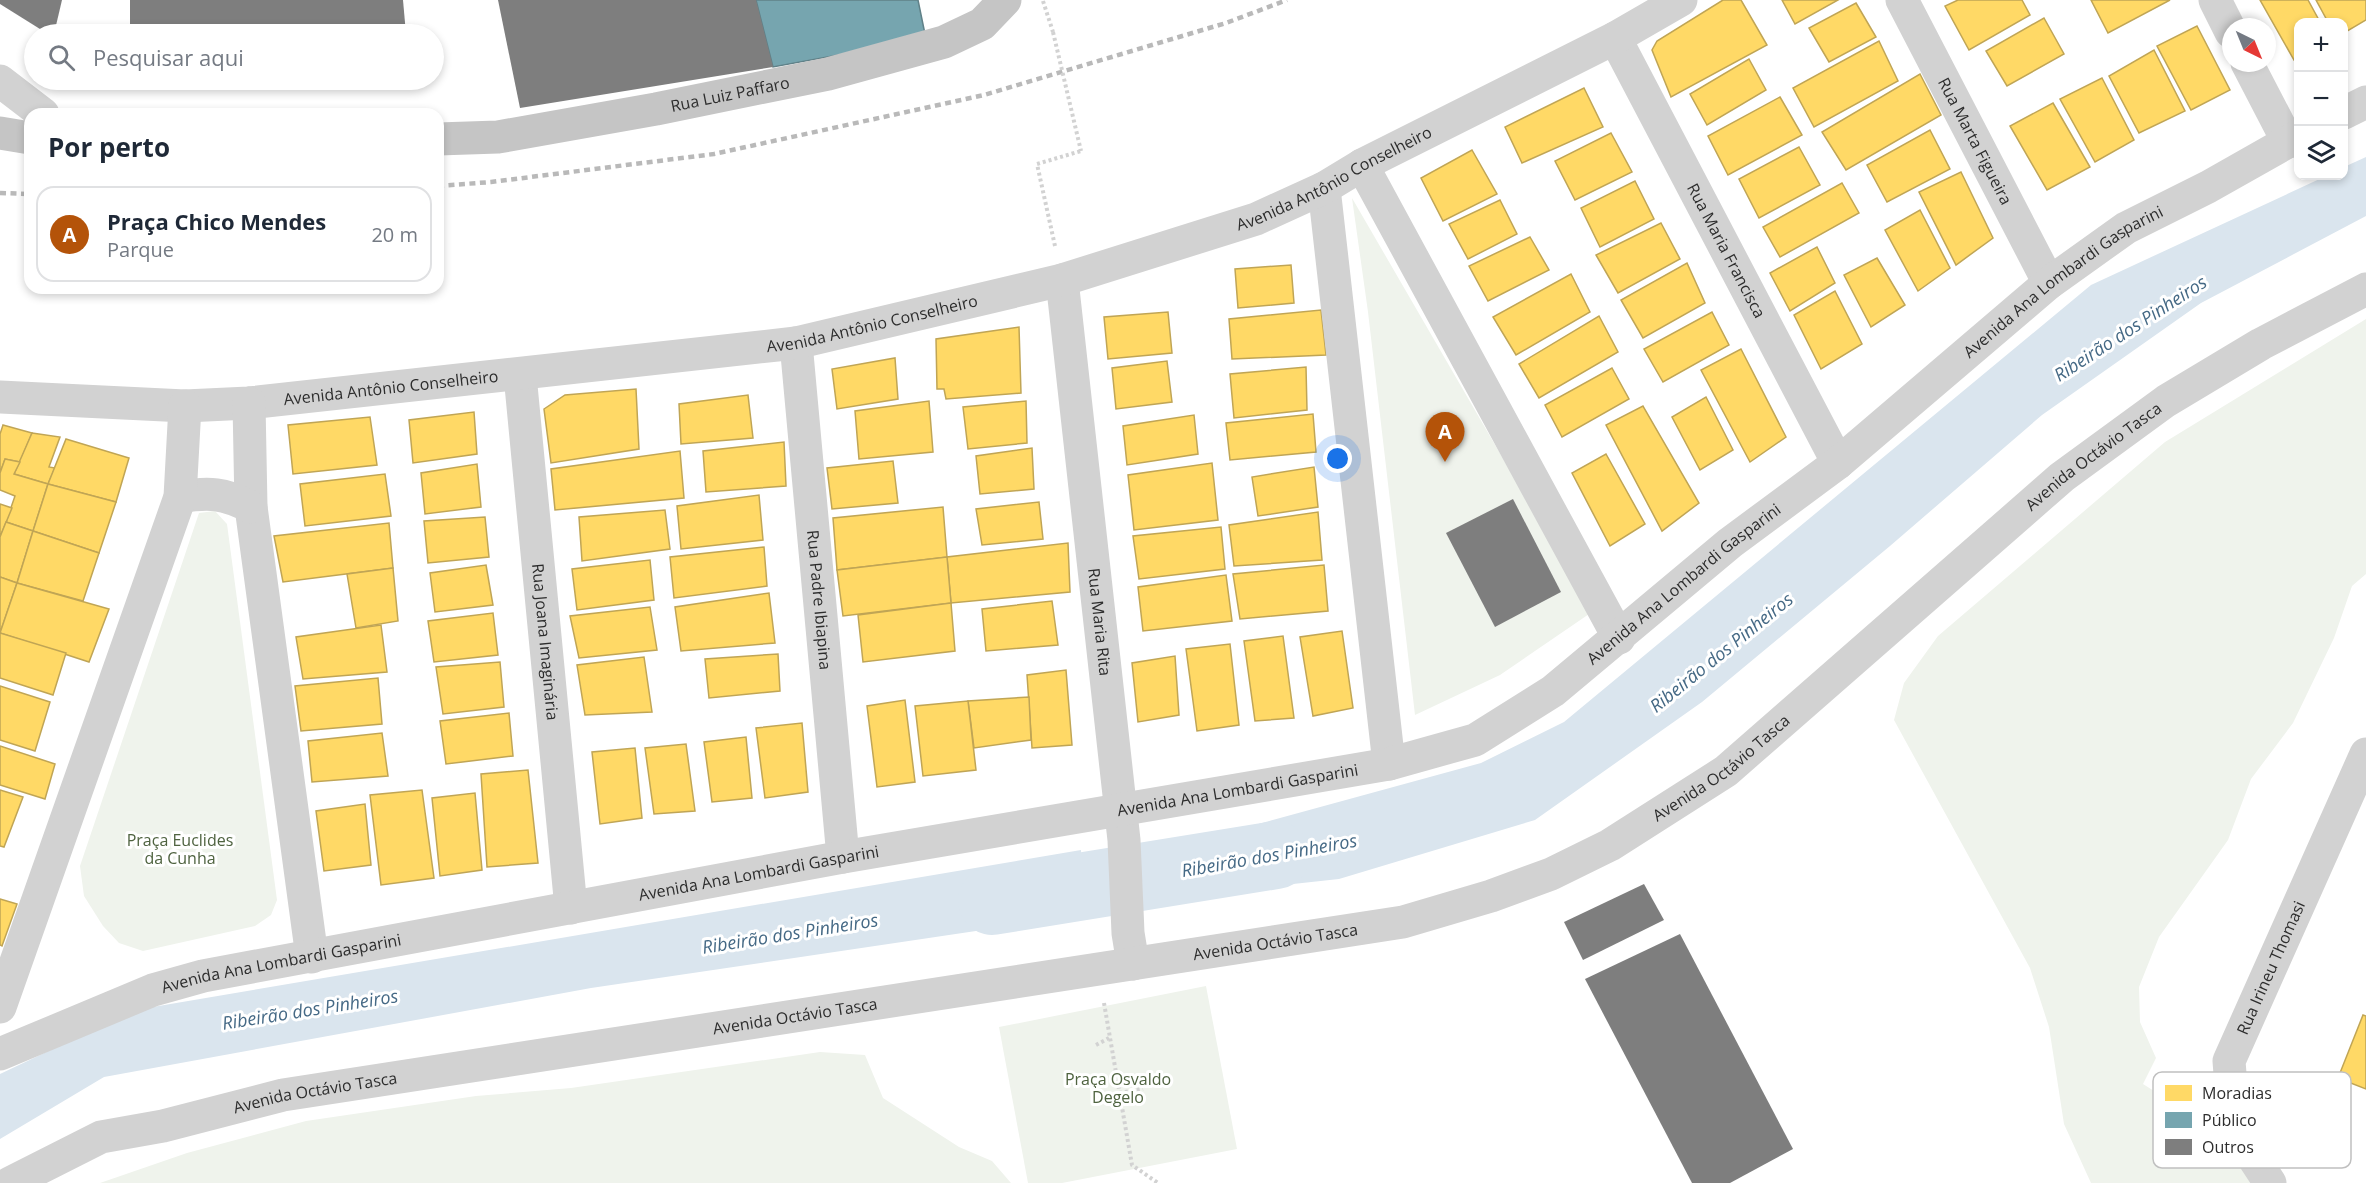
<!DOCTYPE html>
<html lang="pt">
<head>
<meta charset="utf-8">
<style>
  :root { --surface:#fff; --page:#f6f6f7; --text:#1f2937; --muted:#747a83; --line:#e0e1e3; --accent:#b45309 }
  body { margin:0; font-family:"Open Sans",sans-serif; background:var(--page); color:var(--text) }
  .controls { position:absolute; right:18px; top:18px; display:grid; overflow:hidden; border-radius:12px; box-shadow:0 3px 9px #0003 }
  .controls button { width:54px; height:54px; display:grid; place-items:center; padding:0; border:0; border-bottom:2px solid var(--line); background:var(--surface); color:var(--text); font:30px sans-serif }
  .compass { position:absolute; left:2222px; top:18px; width:54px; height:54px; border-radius:50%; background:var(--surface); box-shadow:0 3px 9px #0003; rotate:137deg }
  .you { position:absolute; left:1338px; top:459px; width:21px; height:21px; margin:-15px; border:4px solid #fff; border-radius:50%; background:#1a73e8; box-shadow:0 0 0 9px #1a73e833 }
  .badge { display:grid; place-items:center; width:39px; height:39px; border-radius:50%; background:var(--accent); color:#fff; font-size:20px; font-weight:700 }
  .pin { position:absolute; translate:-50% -50px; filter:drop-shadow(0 2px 3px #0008) }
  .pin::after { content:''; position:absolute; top:32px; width:21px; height:18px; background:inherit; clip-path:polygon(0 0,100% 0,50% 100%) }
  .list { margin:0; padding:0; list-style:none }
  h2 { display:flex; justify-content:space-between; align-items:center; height:78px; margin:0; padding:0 24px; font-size:26px }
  h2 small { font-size:20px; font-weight:400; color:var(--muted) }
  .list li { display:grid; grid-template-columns:39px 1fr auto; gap:18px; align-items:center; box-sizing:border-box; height:96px; margin:0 12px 12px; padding:0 12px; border:2px solid var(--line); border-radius:18px }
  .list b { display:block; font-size:22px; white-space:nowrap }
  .list p { margin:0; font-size:20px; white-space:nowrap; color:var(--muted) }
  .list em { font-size:20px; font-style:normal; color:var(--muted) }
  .icon { flex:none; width:33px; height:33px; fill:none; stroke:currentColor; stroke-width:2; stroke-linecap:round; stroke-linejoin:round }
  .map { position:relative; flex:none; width:2366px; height:1183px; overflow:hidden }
  .search { position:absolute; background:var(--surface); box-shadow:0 3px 9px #0003; left:24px; top:24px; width:420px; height:66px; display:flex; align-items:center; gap:15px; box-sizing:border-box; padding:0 21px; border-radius:33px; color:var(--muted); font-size:22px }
  .panel { position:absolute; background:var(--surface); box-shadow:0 3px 9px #0003; left:24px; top:108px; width:420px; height:186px; border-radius:18px }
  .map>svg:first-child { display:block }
  .green { fill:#eff3ec }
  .water { fill:#dae5ee }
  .homes { fill:#ffd966; stroke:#c0a555; stroke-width:1.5 }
  .public { fill:#76a5af; stroke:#608188; stroke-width:1.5 }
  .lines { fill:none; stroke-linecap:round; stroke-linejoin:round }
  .river { stroke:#dae5ee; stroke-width:68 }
  .building { fill:#7e7e7e }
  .path { stroke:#d2d2d2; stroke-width:4; stroke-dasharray:3 3; stroke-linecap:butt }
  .minor { stroke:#d2d2d2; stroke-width:33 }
  .major { stroke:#c5c5c5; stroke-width:33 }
  .rail { stroke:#b9b9b9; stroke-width:4.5; stroke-dasharray:6 4.5; stroke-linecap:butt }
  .path-bridge { stroke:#d2d2d2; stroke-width:4; stroke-dasharray:3 3; stroke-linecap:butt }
  .labels { text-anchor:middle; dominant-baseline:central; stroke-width:6; stroke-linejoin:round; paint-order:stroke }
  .street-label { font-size:16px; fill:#2d2d2d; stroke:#fff }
  .park-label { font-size:16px; fill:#4f6340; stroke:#fff }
  .water-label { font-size:18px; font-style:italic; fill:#456985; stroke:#fff }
  .key { fill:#fff; stroke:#c0c0c0; stroke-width:1.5 }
  .key-label { font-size:16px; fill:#2d2d2d }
</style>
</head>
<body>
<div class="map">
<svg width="2366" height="1183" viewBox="0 0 2366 1183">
  <rect width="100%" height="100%" fill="#fff"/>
  <g class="green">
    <path d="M1352 198 1592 612 1500 675 1415 715 1368 312Z"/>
    <path d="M2366 319V574L2352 586 2334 638 2293 723 2251 779 2228 840 2159 937 2139 987 2140 1022 2156 1058 2143 1084C2184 1110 2243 1136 2261 1183H2091L2064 1124 2049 1027 2030 968 1894 720 1904 683 1938 636 2165 442Z"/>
    <path d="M215 511 227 524 277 900 271 915 255 926 143 951 119 943 103 926 84 896 80 866 199 513Z"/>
    <path d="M1206 986 1237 1149 1062 1183H1028L999 1027Z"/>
    <path d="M820 1052 865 1055 883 1098 959 1147 992 1161 1011 1183H100L187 1153 306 1121 476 1096 571 1088Z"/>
  </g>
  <g class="water">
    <path d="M2366 157V216L2201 303 2042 415 1890 546 1702 702 1535 820 1339 879 1229 891 1189 898 1182 845 1481 763 1564 722 2091 285 2326 176H2344V167Z"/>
    <path d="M1081 850 1084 915 591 988 104 1077 0 1139V1074L135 1010Z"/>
  </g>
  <g class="homes">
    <path d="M1723 0H1741L1767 45 1671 97 1652 50 1657 41Z"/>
    <path d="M1782 0H1838L1795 24Z"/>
    <path d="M1958 0H2022L2030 15 1969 50 1945 6Z"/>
    <path d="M2091 0H2170L2108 33Z"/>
    <path d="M2260 0H2308L2320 22H2298V58L2294 60Z"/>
    <path d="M2316 0H2366V20L2344 33V22H2328Z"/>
    <path d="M1856 3 1876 37 1829 62 1809 28Z"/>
    <path d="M2044 18 2064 54 2007 86 1986 51Z"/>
    <path d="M2197 26 2230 90 2191 110 2157 46Z"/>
    <path d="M1879 41 1898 81 1814 127 1793 88Z"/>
    <path d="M2154 50 2185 111 2139 133 2109 76Z"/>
    <path d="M1749 59 1766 90 1707 125 1690 94Z"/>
    <path d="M1920 74 1941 115 1846 170 1822 132Z"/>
    <path d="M2102 78 2134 140 2095 162 2060 99Z"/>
    <path d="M1584 88 1603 127 1522 163 1505 127Z"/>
    <path d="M1780 97 1802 135 1728 175 1708 136Z"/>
    <path d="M2053 103 2090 167 2047 190 2010 126Z"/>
    <path d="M1930 130 1950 169 1887 202 1867 165Z"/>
    <path d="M1611 133 1632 172 1575 200 1555 161Z"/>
    <path d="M1799 147 1820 185 1759 218 1739 179Z"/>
    <path d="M1472 150 1497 194 1443 221 1421 178Z"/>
    <path d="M1961 172 1993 238 1956 265 1919 192Z"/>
    <path d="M1635 181 1654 219 1600 247 1581 208Z"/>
    <path d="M1842 183 1859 213 1780 257 1763 227Z"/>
    <path d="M1500 200 1517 234 1468 259 1449 224Z"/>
    <path d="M1920 210 1950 268 1918 291 1885 230Z"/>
    <path d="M1661 223 1680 259 1618 293 1596 255Z"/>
    <path d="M1530 237 1549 270 1488 301 1469 266Z"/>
    <path d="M1817 247 1835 283 1790 311 1770 273Z"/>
    <path d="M1877 258 1905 305 1871 327 1844 275Z"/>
    <path d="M1687 263 1705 303 1643 338 1621 300Z"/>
    <path d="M1291 265 1294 303 1238 308 1235 269Z"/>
    <path d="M1571 274 1590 312 1516 355 1493 317Z"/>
    <path d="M1835 291 1862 344 1821 369 1794 315Z"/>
    <path d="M1321 310 1326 355 1232 359 1229 319Z"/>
    <path d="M1168 312 1172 353 1108 359 1104 317Z"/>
    <path d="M1712 312 1729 345 1663 382 1644 349Z"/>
    <path d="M1599 316 1618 352 1539 398 1519 364Z"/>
    <path d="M1019 327 1021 393 946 399 944 389H937L936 339Z"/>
    <path d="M1741 349 1786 437 1750 462 1701 370Z"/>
    <path d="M895 358 898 399 837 409 832 369Z"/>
    <path d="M1167 361 1172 402 1116 409 1112 368Z"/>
    <path d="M1306 367 1307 410 1234 418 1230 374Z"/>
    <path d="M1612 368 1629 399 1562 437 1545 405Z"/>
    <path d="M636 389 639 449 551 463 544 409 565 395Z"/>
    <path d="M748 395 753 438 681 444 679 404Z"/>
    <path d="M1706 397 1733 450 1700 470 1672 417Z"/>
    <path d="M929 401 933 452 859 459 855 411Z"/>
    <path d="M1026 401 1027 443 968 449 963 407Z"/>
    <path d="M1643 406 1699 503 1662 531 1606 425Z"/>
    <path d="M474 412 477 454 413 463 409 420Z"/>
    <path d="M1313 414 1316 452 1230 460 1226 423Z"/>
    <path d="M1194 415 1198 454 1127 465 1123 426Z"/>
    <path d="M370 417 377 465 293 474 288 425Z"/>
    <path d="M3 425 32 433 20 462 5 459 0 473V434Z"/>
    <path d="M32 433 60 437 49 467 55 468 48 484 14 474Z"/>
    <path d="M66 439 129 458 116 502 48 484Z"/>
    <path d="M784 442 786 486 706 492 703 451Z"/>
    <path d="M1032 448 1034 489 980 494 976 456Z"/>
    <path d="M680 451 684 498 555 510 551 469Z"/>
    <path d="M1606 454 1645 524 1610 546 1572 473Z"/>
    <path d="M5 459 20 462 14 474 48 484 33 531 6 522 15 496 0 490V473Z"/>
    <path d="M893 461 898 503 832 509 827 468Z"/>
    <path d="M1212 463 1218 520 1134 530 1128 475Z"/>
    <path d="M477 464 481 507 425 514 421 473Z"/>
    <path d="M1314 467 1318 507 1258 516 1252 477Z"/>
    <path d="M385 474 391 516 305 526 300 484Z"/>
    <path d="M48 484 116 502 99 553 33 531Z"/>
    <path d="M759 495 763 540 681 549 677 506Z"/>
    <path d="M1039 502 1043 539 982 545 976 509Z"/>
    <path d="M0 504 12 508 0 537Z"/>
    <path d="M943 507 947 557 837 570 833 518Z"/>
    <path d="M665 510 670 549 582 561 579 517Z"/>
    <path d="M1318 512 1322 560 1234 566 1229 525Z"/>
    <path d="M485 517 489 557 428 563 424 521Z"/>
    <path d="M6 522 33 531 17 583 0 577V537Z"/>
    <path d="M389 523 393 568 283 582 274 536Z"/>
    <path d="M1221 527 1225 569 1139 579 1133 536Z"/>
    <path d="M33 531 99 553 83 601 17 583Z"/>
    <path d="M1068 543 1070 592 951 603 947 557Z"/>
    <path d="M764 547 767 586 674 598 670 557Z"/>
    <path d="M947 557 951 603 843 616 837 570Z"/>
    <path d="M650 560 654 600 577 610 572 569Z"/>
    <path d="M486 565 493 605 435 612 430 573Z"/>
    <path d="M1324 565 1328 611 1240 619 1233 574Z"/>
    <path d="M393 568 398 621 356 628 347 574Z"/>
    <path d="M1226 575 1232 621 1143 631 1138 587Z"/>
    <path d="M0 577 17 583 0 633Z"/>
    <path d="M17 583 109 609 89 662 0 633Z"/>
    <path d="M769 593 775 643 681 651 675 607Z"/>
    <path d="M1052 601 1058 645 986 651 982 609Z"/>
    <path d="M951 603 955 651 863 662 858 615Z"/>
    <path d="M650 607 657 650 579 658 570 616Z"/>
    <path d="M493 613 498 655 434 662 428 621Z"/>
    <path d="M381 625 387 672 303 679 296 637Z"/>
    <path d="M1342 631 1353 708 1313 716 1300 637Z"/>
    <path d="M0 633 66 653 53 695 0 678Z"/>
    <path d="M1283 636 1294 718 1255 721 1244 641Z"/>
    <path d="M1230 644 1239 725 1197 731 1186 649Z"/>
    <path d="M778 654 780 691 709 698 705 659Z"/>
    <path d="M1175 656 1179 715 1138 722 1132 663Z"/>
    <path d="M644 657 652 712 585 715 577 665Z"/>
    <path d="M500 662 504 707 443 714 436 667Z"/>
    <path d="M1066 670 1072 745 1032 748 1027 675Z"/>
    <path d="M378 678 382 724 301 731 295 686Z"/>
    <path d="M0 686 50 702 35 751 0 740Z"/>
    <path d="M1029 697 1031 740 974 748 968 701Z"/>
    <path d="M905 700 915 782 877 787 867 706Z"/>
    <path d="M968 701 976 770 923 776 915 706Z"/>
    <path d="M509 713 513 756 446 764 440 721Z"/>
    <path d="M802 723 808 792 765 798 756 728Z"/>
    <path d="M382 733 388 776 312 782 308 741Z"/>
    <path d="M746 737 752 798 712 802 704 742Z"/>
    <path d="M686 744 695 811 654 814 645 748Z"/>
    <path d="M0 746 55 764 45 799 0 785Z"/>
    <path d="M635 748 642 818 600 824 592 752Z"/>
    <path d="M528 770 538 863 487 867 481 774Z"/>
    <path d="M0 790 23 797 4 847 0 846Z"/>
    <path d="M422 790 434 878 381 885 370 795Z"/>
    <path d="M475 793 482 870 440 876 432 798Z"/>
    <path d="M365 804 371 865 324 871 316 811Z"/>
    <path d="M0 899 17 904 2 946 0 945Z"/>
    <path d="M2363 1015 2366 1016V1089L2338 1078Z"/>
  </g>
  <path class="public" d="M756 0H918L926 39 773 67Z"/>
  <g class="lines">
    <path class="river" d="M992 901 1276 855"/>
  </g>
  <g class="building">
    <path d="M0 0H62L54 34H48L0 4Z"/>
    <path d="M130 0H403L406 34H130Z"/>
    <path d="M498 0H756L773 67 520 108Z"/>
    <path d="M1513 499 1561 592 1495 627 1446 533Z"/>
    <path d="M1644 884 1664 920 1583 960 1564 922Z"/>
    <path d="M1680 934 1793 1149 1730 1183H1692L1585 979Z"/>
  </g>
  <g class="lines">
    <g class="path">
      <path d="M1043 1 1053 32"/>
      <path d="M1055 246 1037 164 1081 151"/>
      <path d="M1104 1003 1132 1165 1158 1183"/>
      <path d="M1096 1045 1109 1038"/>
      <path d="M1119 1093 1143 1089"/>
    </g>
    <g class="minor">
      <path id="s1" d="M1902 0 2049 283"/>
      <path d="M2215 0 2231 32"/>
      <path id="s2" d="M1615 38 1838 463"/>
      <path d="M2247 63 2288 142"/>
      <path d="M0 81 43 114"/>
      <path d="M2344 113 2366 102"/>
      <path d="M1362 165 1619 638"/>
      <path d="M1324 188 1389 764"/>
      <path id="s3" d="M1062 280 1124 840 1128 933 1133 964"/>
      <path id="s4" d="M796 343 843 857"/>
      <path id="s5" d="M520 375 571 908"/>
      <path id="s6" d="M0 397 185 406 249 403 796 343 1062 280 1256 219 1324 188 1362 165 1615 38 1681 0"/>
      <path d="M249 403 251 507 312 957"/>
      <path d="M180 497C209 492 224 493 251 507"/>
      <path d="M0 1007 180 497 185 406"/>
      <path id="s7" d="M0 1054 153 990 203 976 843 857 1389 764 1475 740 1553 691 1730 543 1838 463 2049 283 2126 228 2208 187 2298 136"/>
      <path id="s8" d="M10 1183 101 1137 163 1126 283 1095 1403 922 1491 896 1551 874 1610 845 1726 771 2062 477 2166 401 2261 344 2366 289"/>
      <path id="s9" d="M2270 1183 2245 1145 2233 1112 2229 1061 2366 754"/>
    </g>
    <g class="major">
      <path d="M0 133 30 138"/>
      <path id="s10" d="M438 139 498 137 656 109 828 74 944 42 982 24 1005 0"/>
    </g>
    <g class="rail">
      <path d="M438 186 491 182 714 154 984 95 1226 23 1287 0"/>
      <path d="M0 193 30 194"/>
    </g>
    <path class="path-bridge" d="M1053 32 1081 151"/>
  </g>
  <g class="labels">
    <g class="street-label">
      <text stroke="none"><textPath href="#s10" startOffset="296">Rua Luiz Paffaro</textPath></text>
      <text stroke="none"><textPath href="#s1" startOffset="159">Rua Marta Figueira</textPath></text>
      <text stroke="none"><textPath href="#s6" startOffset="1364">Avenida Antônio Conselheiro</textPath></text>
      <text stroke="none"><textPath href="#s2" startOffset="240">Rua Maria Francisca</textPath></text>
      <text stroke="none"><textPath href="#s7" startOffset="2259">Avenida Ana Lombardi Gasparini</textPath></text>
      <text stroke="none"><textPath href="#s6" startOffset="878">Avenida Antônio Conselheiro</textPath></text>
      <text stroke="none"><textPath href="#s6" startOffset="392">Avenida Antônio Conselheiro</textPath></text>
      <text stroke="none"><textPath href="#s8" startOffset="2265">Avenida Octávio Tasca</textPath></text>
      <text stroke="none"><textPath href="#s7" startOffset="1773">Avenida Ana Lombardi Gasparini</textPath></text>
      <text stroke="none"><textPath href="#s4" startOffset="258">Rua Padre Ibiapina</textPath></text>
      <text stroke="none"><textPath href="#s3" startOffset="344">Rua Maria Rita</textPath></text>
      <text stroke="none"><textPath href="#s5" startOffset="268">Rua Joana Imaginária</textPath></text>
      <text stroke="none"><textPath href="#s8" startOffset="1779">Avenida Octávio Tasca</textPath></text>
      <text stroke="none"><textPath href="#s7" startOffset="1269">Avenida Ana Lombardi Gasparini</textPath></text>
      <text stroke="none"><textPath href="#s7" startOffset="783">Avenida Ana Lombardi Gasparini</textPath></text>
      <text stroke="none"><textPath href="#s8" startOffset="1293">Avenida Octávio Tasca</textPath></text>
      <text stroke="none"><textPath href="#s7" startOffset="297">Avenida Ana Lombardi Gasparini</textPath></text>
      <text stroke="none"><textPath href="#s9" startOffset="234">Rua Irineu Thomasi</textPath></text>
      <text stroke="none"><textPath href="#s8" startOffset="807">Avenida Octávio Tasca</textPath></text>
      <text stroke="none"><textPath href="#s8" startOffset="321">Avenida Octávio Tasca</textPath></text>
    </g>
    <g class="park-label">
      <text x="180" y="840">Praça Euclides<tspan x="180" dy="18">da Cunha</tspan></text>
      <text x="1118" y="1079">Praça Osvaldo<tspan x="1118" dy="18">Degelo</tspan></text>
    </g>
    <g class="water-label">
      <text transform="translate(2130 328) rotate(-33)">Ribeirão dos Pinheiros</text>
      <text transform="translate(1721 652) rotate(-39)">Ribeirão dos Pinheiros</text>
      <text transform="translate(1269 855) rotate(-10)">Ribeirão dos Pinheiros</text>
      <text transform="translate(790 933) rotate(-9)">Ribeirão dos Pinheiros</text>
      <text transform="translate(310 1009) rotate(-9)">Ribeirão dos Pinheiros</text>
    </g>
  </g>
  <rect x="2153" y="1072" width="198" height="96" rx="9" class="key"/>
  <rect x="2165" y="1085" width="27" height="16" fill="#ffd966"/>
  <rect x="2165" y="1112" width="27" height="16" fill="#76a5af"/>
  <rect x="2165" y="1139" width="27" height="16" fill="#7e7e7e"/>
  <g class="key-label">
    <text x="2202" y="1099">Moradias</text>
    <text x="2202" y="1126">Público</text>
    <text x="2202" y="1153">Outros</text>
  </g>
</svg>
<div class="controls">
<button>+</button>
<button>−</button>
<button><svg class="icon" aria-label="layers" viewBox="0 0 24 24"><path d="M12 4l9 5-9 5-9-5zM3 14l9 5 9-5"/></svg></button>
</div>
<svg class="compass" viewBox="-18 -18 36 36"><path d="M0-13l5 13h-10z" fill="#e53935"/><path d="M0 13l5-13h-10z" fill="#747a83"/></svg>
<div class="you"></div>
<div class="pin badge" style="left:1445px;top:462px">A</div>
<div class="search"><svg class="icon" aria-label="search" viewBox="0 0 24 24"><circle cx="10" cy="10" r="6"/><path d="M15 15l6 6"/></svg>Pesquisar aqui</div>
<section class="panel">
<h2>Por perto<small></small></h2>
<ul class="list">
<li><span class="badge">A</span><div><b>Praça Chico Mendes</b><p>Parque</p></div><em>20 m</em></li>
</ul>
</section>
</div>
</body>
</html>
